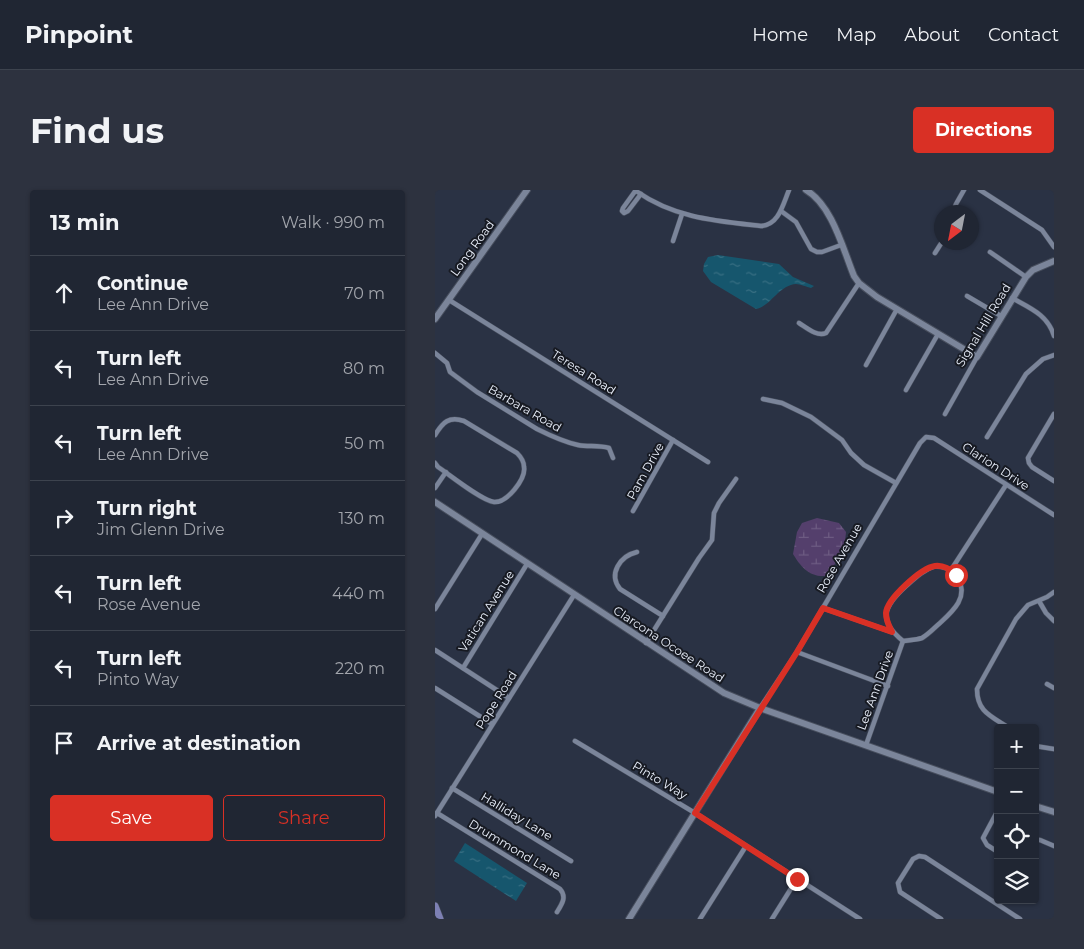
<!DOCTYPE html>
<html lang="en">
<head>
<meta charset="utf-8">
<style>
  :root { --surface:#202633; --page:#2d323f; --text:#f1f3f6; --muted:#a2a5ac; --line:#3d434e; --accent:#d93025 }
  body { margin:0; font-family:Montserrat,sans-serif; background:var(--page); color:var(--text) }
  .controls { position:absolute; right:15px; bottom:15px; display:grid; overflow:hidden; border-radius:5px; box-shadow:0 1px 4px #0004 }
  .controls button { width:45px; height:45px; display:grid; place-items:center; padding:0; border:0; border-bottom:1px solid var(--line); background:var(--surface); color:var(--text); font:25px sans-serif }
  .compass { position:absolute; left:499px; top:15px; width:45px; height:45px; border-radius:50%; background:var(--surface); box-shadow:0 1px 4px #0004; rotate:212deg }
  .stop { position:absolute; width:15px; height:15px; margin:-11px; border:4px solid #d93025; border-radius:50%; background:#fff }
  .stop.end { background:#d93025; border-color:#fff; box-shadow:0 1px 5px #0008 }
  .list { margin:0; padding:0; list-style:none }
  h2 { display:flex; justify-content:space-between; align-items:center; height:65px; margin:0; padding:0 20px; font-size:21px }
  h2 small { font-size:16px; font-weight:400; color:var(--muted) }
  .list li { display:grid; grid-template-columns:32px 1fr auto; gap:15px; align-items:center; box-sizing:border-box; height:75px; padding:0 20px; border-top:1px solid var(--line) }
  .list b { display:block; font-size:19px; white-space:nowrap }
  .list p { margin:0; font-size:16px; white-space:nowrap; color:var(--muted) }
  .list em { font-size:16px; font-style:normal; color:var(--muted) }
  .actions { display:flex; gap:10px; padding:15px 20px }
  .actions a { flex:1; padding:11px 0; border:1px solid var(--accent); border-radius:5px; text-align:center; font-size:18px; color:var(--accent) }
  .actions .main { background:var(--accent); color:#fff }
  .icon { flex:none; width:28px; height:28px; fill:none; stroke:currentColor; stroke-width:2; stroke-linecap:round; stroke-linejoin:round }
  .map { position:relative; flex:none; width:619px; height:729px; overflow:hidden; border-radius:5px }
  header { display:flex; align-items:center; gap:30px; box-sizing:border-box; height:70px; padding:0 25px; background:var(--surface); border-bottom:1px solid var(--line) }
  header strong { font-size:24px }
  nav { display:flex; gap:28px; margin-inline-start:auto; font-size:18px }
  .intro { display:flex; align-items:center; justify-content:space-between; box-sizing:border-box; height:120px; padding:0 30px }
  h1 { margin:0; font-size:35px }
  .button { padding:12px 22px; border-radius:5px; background:var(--accent); color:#fff; font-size:18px; font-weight:700 }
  main { display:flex; gap:30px; padding:0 30px }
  aside { flex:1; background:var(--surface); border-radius:5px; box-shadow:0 1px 4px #0004 }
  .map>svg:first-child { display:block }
  .wetland { fill:url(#wetland-marsh) }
  .water { fill:url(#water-ripples) }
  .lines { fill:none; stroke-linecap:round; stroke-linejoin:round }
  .street-casing { stroke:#474e5d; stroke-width:5.5 }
  .secondary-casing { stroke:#474e5d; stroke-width:8 }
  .primary-casing { stroke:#474e5d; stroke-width:8 }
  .street { stroke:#7b859a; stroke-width:4.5 }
  .secondary { stroke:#7b859a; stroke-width:6 }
  .primary { stroke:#7d80b4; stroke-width:7 }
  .route { stroke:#d93025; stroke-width:6 }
  .labels { text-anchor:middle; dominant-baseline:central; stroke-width:4; stroke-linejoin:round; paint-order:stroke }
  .street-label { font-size:12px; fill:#ebf1fd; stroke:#171a22 }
</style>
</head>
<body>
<header>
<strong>Pinpoint</strong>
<nav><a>Home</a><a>Map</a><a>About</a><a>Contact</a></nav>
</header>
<div class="intro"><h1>Find us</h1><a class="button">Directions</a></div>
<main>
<aside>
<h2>13 min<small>Walk · 990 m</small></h2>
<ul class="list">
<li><svg class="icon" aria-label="ahead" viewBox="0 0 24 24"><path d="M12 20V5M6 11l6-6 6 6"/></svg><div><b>Continue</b><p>Lee Ann Drive</p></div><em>70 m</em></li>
<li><svg class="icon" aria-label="left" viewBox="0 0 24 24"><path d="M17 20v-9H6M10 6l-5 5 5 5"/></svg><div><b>Turn left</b><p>Lee Ann Drive</p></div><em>80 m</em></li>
<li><svg class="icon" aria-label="left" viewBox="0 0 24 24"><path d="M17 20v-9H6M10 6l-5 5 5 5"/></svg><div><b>Turn left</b><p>Lee Ann Drive</p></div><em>50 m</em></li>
<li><svg class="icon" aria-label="right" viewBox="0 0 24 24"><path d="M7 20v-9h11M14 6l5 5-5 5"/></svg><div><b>Turn right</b><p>Jim Glenn Drive</p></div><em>130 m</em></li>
<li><svg class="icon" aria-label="left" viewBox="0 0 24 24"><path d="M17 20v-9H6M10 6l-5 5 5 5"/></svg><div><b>Turn left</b><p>Rose Avenue</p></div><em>440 m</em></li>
<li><svg class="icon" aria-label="left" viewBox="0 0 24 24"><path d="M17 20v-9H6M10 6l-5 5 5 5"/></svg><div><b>Turn left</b><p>Pinto Way</p></div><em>220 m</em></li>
<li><svg class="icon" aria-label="arrive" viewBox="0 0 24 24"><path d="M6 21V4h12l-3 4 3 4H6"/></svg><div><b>Arrive at destination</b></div></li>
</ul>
<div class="actions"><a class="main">Save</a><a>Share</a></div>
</aside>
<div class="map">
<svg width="619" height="729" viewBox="0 0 619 729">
  <defs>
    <pattern id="wetland-marsh" width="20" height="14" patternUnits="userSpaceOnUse" patternTransform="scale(1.25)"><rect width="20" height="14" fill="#543f6c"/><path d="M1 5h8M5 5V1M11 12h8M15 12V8" fill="none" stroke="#6d5b82"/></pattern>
    <pattern id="water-ripples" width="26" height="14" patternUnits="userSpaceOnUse" patternTransform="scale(1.25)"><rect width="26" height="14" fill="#16566d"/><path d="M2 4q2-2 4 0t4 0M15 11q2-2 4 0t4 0" fill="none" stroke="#386f83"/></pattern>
  </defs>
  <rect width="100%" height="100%" fill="#2a3244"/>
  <path class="wetland" d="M382 328 404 333 411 342C410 361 402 373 390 386 374 387 366 377 358 364L362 342 367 333Z"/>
  <g class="water">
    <path d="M283 65 344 74 358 87 379 96 376 98C372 97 365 94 361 94 344 95 336 116 321 119L276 92 268 81 269 74 273 67Z"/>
    <path d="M30 653 92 693 81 711 19 671Z"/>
  </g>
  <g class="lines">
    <defs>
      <g id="street">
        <path d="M201 0 188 18 187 21 189 23 193 21 206 4"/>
        <path d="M545 0 607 40 619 57"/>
        <path d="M201 1C239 28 281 31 326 36 344 35 348 14 354 0"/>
        <path d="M346 21 361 32 376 59 382 62H387L406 55"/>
        <path d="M518 22 521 14 529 0"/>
        <path d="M238 51 247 24"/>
        <path d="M555 62 591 87"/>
        <path d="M500 63 507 52"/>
        <path d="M532 106 566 126"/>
        <path d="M577 108C595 118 613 125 619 146"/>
        <path d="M14 110 273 272"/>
        <path d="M364 133C372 138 382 147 391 143L424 93"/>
        <path d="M0 163 12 173 15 182 42 202 102 239C114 245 129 252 143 255 153 257 163 255 174 258L178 268"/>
        <path d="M431 175 462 119"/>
        <path d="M471 200 503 144"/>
        <path d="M328 209 347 213 376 227 407 250 416 263 429 275 461 293"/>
        <path d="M510 224 542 167"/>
        <path d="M619 224 593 268 594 273 597 277 619 291"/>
        <path d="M0 245C8 232 14 226 29 231L82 263C86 267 89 271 89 277 91 289 72 313 59 312 47 311 15 285 3 277L0 273"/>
        <path d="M552 247 591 184 608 169 619 165"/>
        <path d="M0 298 11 282"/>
        <path d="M198 321 238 250"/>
        <path d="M202 362C185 366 173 384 185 399L228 426"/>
        <path d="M500 376C510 377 517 379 523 388 534 407 518 421 505 433 499 438 494 444 487 448 481 450 474 450 468 451 442 430 449 416 471 396 480 388 488 380 500 376Z"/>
        <path d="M516 380 571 295"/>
        <path d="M604 411 611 423 619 431"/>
        <path d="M388 418 457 442"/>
        <path d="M0 419 47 344"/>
        <path d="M211 453 264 368 277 350 279 323 284 313 301 289"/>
        <path d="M0 460 74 508"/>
        <path d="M362 462 453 496"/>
        <path d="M28 478 92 374"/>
        <path d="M612 494 619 498"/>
        <path d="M0 498 57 534"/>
        <path d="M325 518 362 462 485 253 491 247 499 248 619 325"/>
        <path d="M574 538C556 526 542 522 542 499L581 429 593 415 612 407 619 402"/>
        <path d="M140 551 260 623 425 729"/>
        <path d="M431 555 468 451"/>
        <path d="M600 556 619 559"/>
        <path d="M17 598 136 671"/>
        <path d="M563 620 548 648 552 655 563 662"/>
        <path d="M2 623 125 699C132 707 127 714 122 722"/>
        <path d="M0 626 139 405"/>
        <path d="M600 650H605L619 656"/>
        <path d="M265 729 311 656"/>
        <path d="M337 729 362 689"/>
        <path d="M506 729 465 702 463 693 478 669 484 666 490 667 585 729"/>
      </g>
      <g id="secondary">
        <path d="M371 0C397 15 408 59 419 86L424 93 442 107 542 167 591 87 598 80 619 71"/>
        <path d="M0 129 92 0"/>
        <path d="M0 312 289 503 325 518 563 602"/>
        <path d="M600 616 619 622"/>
        <path d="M194 729 325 518"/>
      </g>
      <path id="primary" d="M0 716 5 729"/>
    </defs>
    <use href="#street" class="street-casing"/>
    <use href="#secondary" class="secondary-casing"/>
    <use href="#primary" class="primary-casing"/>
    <use href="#street" class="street"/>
    <use href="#secondary" class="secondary"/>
    <use href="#primary" class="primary"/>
  </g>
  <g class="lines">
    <path class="route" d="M362 689 260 623 362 462 388 418 457 442C454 436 451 431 451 423 452 409 486 378 500 376 508 375 515 379 521 385"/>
  </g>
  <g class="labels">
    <g class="street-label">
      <text transform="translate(37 58) rotate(-54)">Long Road</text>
      <text transform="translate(548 135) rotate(-59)">Signal Hill Road</text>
      <text transform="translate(149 182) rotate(32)">Teresa Road</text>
      <text transform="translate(90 218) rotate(30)">Barbara Road</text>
      <text transform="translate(561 276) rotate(33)">Clarion Drive</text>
      <text transform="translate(210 281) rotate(-61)">Pam Drive</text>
      <text transform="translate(404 368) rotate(-60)">Rose Avenue</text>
      <text transform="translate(51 421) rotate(-58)">Vatican Avenue</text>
      <text transform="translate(234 454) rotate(33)">Clarcona Ocoee Road</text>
      <text transform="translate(440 500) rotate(-70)">Lee Ann Drive</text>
      <text transform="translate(61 510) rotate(-58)">Pope Road</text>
      <text transform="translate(225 590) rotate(31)">Pinto Way</text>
      <text transform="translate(82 626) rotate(31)">Halliday Lane</text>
      <text transform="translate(80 659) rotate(31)">Drummond Lane</text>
    </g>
  </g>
</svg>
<div class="controls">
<button>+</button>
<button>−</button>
<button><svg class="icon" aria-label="locate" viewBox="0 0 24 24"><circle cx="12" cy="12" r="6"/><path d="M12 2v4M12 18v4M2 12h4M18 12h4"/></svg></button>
<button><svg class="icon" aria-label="layers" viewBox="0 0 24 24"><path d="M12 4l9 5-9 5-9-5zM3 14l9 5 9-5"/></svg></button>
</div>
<svg class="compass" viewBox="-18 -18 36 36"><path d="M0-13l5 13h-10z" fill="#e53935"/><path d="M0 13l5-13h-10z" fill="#a2a5ac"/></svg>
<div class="stop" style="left:521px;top:385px"></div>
<div class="stop end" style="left:362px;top:689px"></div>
</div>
</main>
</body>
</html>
